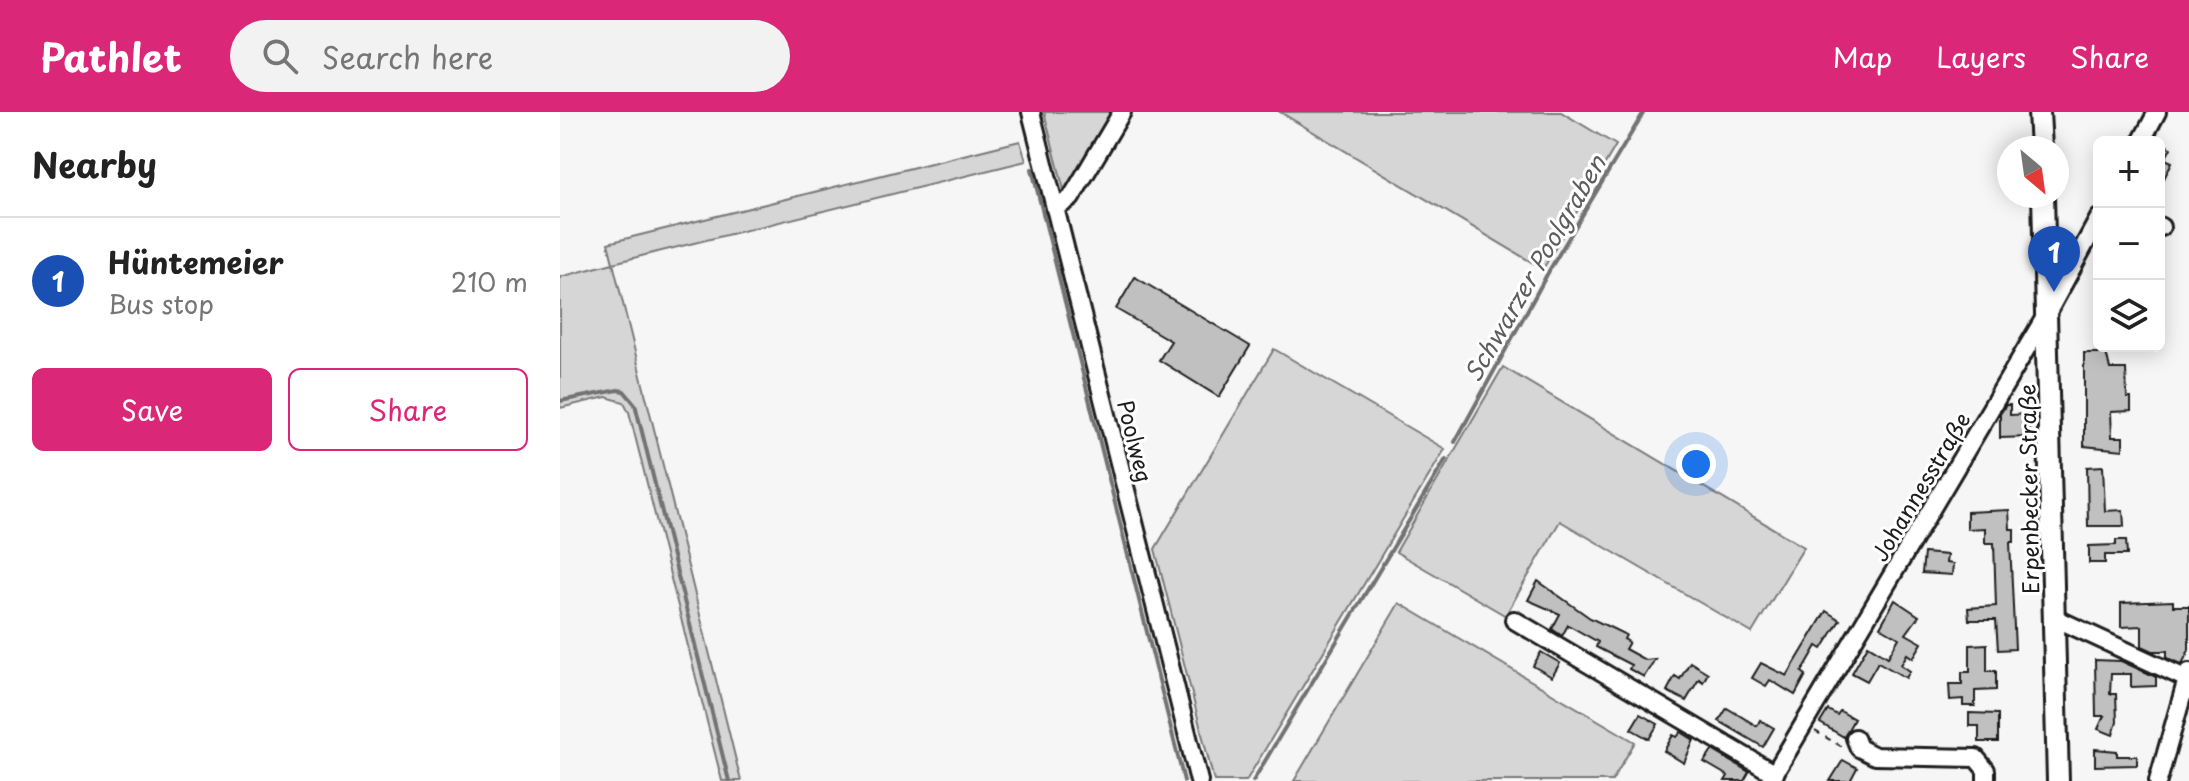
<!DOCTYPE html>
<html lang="en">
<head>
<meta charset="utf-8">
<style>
  :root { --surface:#fff; --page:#f2f2f2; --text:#222; --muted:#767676; --line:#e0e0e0; --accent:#db2777 }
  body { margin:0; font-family:"Playpen Sans",sans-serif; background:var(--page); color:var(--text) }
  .controls { position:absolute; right:24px; top:24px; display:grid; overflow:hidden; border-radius:12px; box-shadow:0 4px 20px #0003 }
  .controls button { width:72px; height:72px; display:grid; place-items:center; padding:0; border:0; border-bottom:2px solid var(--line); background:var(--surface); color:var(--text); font:40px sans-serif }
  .compass { position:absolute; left:1437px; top:24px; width:72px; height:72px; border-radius:50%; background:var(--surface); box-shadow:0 4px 20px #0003; rotate:151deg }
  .you { position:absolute; left:1136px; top:352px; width:28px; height:28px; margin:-20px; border:6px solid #fff; border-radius:50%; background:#1a73e8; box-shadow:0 0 0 12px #1a73e833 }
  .badge { display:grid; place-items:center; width:52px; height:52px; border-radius:50%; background:var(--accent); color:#fff; font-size:26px; font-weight:700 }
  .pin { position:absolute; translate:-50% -66px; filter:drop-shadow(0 2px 4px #0008) }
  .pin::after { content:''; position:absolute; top:42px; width:28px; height:24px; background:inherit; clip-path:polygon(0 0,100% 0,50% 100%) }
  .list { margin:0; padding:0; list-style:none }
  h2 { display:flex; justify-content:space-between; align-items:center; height:104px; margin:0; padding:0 32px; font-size:34px }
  h2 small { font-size:26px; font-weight:400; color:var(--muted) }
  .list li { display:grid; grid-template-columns:52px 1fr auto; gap:24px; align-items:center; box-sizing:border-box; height:128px; padding:0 32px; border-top:2px solid var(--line) }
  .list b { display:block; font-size:30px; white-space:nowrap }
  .list p { margin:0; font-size:26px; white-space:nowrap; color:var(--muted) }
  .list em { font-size:26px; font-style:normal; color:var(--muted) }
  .actions { display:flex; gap:16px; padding:24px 32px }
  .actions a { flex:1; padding:18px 0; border:2px solid var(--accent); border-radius:12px; text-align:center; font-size:28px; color:var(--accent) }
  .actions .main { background:var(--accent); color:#fff }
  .icon { flex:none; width:44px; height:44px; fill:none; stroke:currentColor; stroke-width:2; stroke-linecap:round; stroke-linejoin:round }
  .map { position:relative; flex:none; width:1629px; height:669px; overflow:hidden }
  header { display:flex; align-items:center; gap:48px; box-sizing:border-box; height:112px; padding:0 40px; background:var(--accent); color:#fff }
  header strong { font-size:38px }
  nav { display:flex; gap:44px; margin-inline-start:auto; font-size:28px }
  .search { width:560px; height:72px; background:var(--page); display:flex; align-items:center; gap:20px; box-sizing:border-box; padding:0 28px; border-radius:44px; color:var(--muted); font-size:30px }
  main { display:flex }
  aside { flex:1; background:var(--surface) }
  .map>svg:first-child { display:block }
  .green { fill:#d6d6d6; stroke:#797979; stroke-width:2 }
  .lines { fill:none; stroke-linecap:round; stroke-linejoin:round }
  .stream { stroke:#727272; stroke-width:4 }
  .building { fill:#c0c0c0; stroke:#1c1c1c; stroke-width:2 }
  .minor-casing { stroke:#1c1c1c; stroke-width:22 }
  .major-casing { stroke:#1c1c1c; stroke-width:26 }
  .path { stroke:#1c1c1c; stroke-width:2; stroke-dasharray:6 6; stroke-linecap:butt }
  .minor { stroke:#fff; stroke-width:16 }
  .major { stroke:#fff; stroke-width:20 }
  .labels { text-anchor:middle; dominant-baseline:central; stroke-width:6; stroke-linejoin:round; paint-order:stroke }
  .street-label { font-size:22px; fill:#1c1c1c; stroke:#fff }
  .water-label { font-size:24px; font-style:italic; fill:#5d5d5d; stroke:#fff }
</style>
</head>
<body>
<header>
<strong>Pathlet</strong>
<div class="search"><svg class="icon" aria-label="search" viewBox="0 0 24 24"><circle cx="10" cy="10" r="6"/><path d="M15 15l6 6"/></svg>Search here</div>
<nav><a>Map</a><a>Layers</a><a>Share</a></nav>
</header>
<main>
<aside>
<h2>Nearby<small></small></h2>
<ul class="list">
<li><span class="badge" style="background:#1a4fb4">1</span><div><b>Hüntemeier</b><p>Bus stop</p></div><em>210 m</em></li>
</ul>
<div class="actions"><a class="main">Save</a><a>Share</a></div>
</aside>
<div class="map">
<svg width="1629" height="669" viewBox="0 0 1629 669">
  <rect width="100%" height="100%" fill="#f6f6f6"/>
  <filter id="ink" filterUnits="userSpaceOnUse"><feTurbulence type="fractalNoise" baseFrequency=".0125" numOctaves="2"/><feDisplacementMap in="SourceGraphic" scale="16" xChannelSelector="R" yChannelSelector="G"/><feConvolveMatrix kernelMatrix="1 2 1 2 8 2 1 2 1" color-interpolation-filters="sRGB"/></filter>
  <g filter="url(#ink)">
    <g class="green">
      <path d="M484 0H554L510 78H504Z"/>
      <path d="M720 0H1001L1056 33 983 157Z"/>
      <path d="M460 29 466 49 53 151 181 669H162L69 300 64 290 46 285 0 296V165L53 151 48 131Z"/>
      <path d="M714 237 885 337 686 669H654L595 437Z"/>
      <path d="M943 255 1244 435 1192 521 1000 409 948 499 956 504 953 508 836 440Z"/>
      <path d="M839 491 1075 630 1052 669H734Z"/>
    </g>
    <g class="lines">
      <g class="stream">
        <path d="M472 57 624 669"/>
        <path d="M0 289 58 278 64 279 75 292 169 669"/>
        <path d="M895 330 990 157 1084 0"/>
        <path d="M693 669 886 347"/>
      </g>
    </g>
    <g class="building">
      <path d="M1599 29 1611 36 1605 47 1612 50 1599 77Z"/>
      <path d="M575 165 690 234 659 285 599 248 611 229 556 197Z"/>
      <path d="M1524 241H1546L1550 257H1566L1567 286H1571V299L1551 300 1552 325H1563V338L1524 334Z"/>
      <path d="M1446 293H1450V303L1469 302 1470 325 1440 326V302Z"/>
      <path d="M1543 354 1545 399 1563 398 1564 414H1528L1527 355Z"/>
      <path d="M1449 398 1450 417H1454V430H1450L1455 537 1438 538 1436 508H1409L1408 496 1436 494 1434 431H1425V416L1407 417V400Z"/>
      <path d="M1556 428H1566L1567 443H1545V451H1529V434L1556 433Z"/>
      <path d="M1364 441 1387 443 1386 451 1393 452 1392 463 1362 461Z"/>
      <path d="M978 469 1030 506 1066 523 1064 527 1069 530 1065 537 1085 548 1095 547 1084 565 1069 557 1071 553 1036 535 1038 530 1008 513 1002 524 992 517 1000 502 968 488Z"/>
      <path d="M1335 488 1359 504 1346 522 1362 531 1353 546 1347 542 1341 553 1350 559 1346 566 1318 550 1307 569 1292 561 1308 533 1328 545 1339 526 1320 515Z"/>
      <path d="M1613 489V494H1629V538L1622 552 1607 546V539H1593L1582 534V514L1561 515V491Z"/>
      <path d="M1266 499 1280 508 1262 537 1257 534 1242 560 1246 563 1235 583 1210 568 1206 574 1192 566 1201 551 1227 564Z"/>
      <path d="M1427 532V559H1436V578L1415 579V594H1403V587L1390 588 1389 572H1402V560H1410V533Z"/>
      <path d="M981 540 1000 551 992 565 973 554Z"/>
      <path d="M1535 548 1561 549 1596 565V574L1571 575V562H1551L1550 582H1556L1557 610 1553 623 1538 617 1544 604H1536Z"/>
      <path d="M1130 550 1148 561 1143 570 1139 567 1126 589 1107 579 1115 564 1120 567Z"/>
      <path d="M1167 596 1197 614 1200 608 1214 616 1203 635 1159 609Z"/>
      <path d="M1268 598 1277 603 1280 599 1294 607 1284 625 1260 611Z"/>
      <path d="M1409 601 1438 602V630H1419V614H1409Z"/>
      <path d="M1080 602 1098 612 1089 627 1071 617Z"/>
      <path d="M1121 620 1134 628 1124 651 1104 639 1113 623 1117 625Z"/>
      <path d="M1535 637 1557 639V644H1577V653L1535 654Z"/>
      <path d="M1152 638 1189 660 1184 669H1165L1168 664 1144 650Z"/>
      <path d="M1283 648 1297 656 1290 669H1270Z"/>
    </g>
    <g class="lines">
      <defs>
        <g id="minor">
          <path d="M471 0 639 669"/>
          <path d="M1581 30 1597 0"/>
          <path d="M495 97 511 86 562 0"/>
          <path d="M1599 114 1601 115"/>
          <path d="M1495 506 1627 567"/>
          <path d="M954 508 1215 662"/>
          <path d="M1295 626 1299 636 1315 644 1416 646 1426 658V669"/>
          <path d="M1210 669 1488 200 1539 106"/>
          <path d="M1598 669 1629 560"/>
        </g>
        <g id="major">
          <path d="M1479 0 1481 36"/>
          <path d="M1483 84 1498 669"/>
        </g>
      </defs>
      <use href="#minor" class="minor-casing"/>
      <use href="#major" class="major-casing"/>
      <path class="path" d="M1255 619 1284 636"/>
      <use href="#minor" class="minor"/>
      <use href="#major" class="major"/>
    </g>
  </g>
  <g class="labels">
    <g class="street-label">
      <text transform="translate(576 329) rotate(76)">Poolweg</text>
      <text transform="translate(1360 374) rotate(-59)">Johannesstraße</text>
      <text transform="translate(1468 377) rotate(-91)">Erpenbecker Straße</text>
    </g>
    <g class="water-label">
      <text transform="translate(974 156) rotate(-60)">Schwarzer Poolgraben</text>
    </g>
  </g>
</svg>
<div class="controls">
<button>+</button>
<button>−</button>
<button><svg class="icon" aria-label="layers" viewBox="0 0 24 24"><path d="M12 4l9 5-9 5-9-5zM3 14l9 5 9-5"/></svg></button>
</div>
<svg class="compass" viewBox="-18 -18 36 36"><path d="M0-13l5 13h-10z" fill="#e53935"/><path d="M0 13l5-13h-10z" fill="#767676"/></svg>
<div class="you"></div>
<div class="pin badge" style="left:1494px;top:180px;background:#1a4fb4">1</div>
</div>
</main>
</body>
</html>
